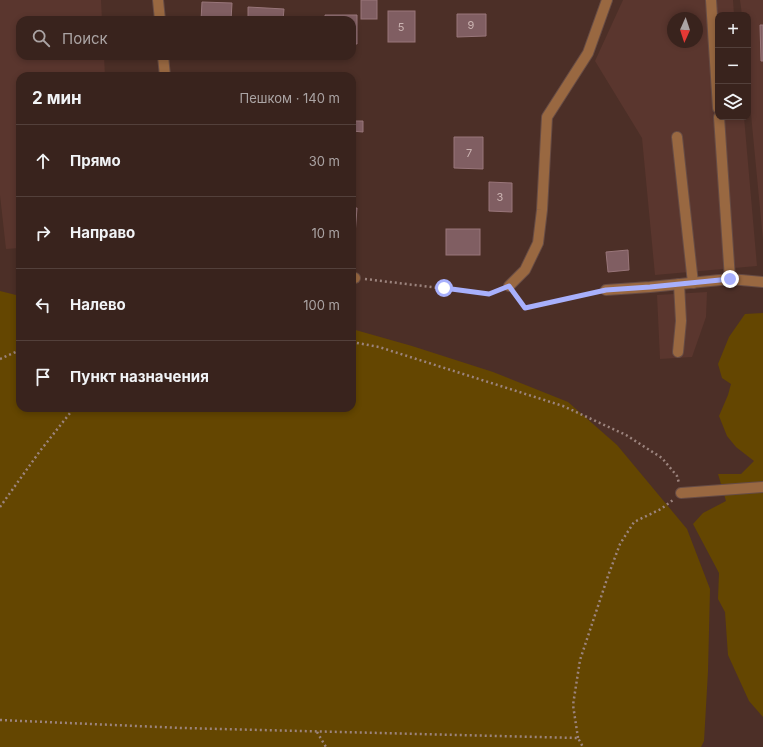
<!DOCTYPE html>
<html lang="ru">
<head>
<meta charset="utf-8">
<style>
  :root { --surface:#39231d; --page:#402b26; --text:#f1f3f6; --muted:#aba4a4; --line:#53403b }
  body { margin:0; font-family:Inter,sans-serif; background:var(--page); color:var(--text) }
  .controls { position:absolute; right:12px; top:12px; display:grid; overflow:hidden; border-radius:8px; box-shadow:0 2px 6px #0003 }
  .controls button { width:36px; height:36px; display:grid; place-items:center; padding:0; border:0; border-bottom:1px solid var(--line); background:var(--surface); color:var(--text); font:20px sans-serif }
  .compass { position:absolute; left:667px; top:12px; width:36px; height:36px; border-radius:50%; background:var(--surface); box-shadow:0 2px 6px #0003; rotate:183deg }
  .stop { position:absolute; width:12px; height:12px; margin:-9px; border:3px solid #a8b0fc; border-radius:50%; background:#fff }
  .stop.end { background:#a8b0fc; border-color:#fff; box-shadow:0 1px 4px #0008 }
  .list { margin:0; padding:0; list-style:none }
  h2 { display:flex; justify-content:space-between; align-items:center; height:52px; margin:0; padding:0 16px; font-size:17px }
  h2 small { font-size:13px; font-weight:400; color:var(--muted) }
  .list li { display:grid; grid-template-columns:26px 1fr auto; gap:12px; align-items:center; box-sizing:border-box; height:72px; padding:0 16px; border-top:1px solid var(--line) }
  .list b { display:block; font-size:15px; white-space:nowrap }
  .list em { font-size:13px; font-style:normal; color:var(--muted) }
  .icon { flex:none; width:22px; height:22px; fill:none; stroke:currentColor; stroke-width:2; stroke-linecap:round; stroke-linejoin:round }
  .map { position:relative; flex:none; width:763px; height:747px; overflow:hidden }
  .search { position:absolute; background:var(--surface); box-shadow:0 2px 6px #0003; left:16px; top:16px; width:340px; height:44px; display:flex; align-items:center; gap:10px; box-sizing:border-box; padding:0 14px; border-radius:12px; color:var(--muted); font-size:15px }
  .panel { position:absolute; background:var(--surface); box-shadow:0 2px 6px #0003; left:16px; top:72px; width:340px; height:340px; border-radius:12px }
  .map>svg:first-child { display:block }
  .built { fill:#5a362e; fill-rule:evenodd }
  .green { fill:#644601 }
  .building { fill:#805e62; stroke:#99767a }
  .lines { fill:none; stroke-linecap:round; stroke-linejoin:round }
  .minor-casing { stroke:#674c45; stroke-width:12 }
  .path { stroke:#9c847e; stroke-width:2.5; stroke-dasharray:2 3; stroke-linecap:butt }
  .minor { stroke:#996841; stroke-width:10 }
  .route { stroke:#a8b0fc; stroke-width:5 }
  .labels { text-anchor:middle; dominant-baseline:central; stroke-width:3.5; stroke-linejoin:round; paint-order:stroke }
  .number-label { font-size:11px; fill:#cbb4b2 }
</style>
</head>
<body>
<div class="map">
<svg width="763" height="747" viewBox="0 0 763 747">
  <rect width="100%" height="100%" fill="#4c2f27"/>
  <g class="built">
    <path d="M0 0H101L102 20H20V56H104L105 76H20V248L6 249 0 195Z"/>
    <path d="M623 0H733L734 15H718V117H744L757 266 655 275 642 138 595 61ZM673 18H697V42H673Z"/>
    <path d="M740 0H763V240L748 83V15H742Z"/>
    <path d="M707 292 706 317 692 357 660 359 657 295Z"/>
  </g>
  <g class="green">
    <path d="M0 291 20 296V408H352V329L412 346 493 372 568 402 617 445 687 529 710 589 708 671 704 741 701 747H0Z"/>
    <path d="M763 313V717L749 701 728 655 725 612 718 599 719 573 693 524 703 513 726 501 718 474H741L754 461 736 447 727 436 719 416 728 395 731 384 722 378 718 364 729 337 745 314Z"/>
  </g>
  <g class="building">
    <rect x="361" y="0" width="16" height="19"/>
    <path d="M202 2 232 3 231 20H201Z"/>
    <path d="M248 7 284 9 283 20H248Z"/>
    <rect x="388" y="11" width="27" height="31"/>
    <path d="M457 14H486V36L457 37Z"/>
    <path d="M325 15H357V44H352V20H325Z"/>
    <path d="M760 25H763V61H761Z"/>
    <path d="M352 121H363V132L352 131Z"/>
    <path d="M454 137H483V169L454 168Z"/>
    <path d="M489 182 512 183V212L489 211Z"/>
    <path d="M352 208H357L355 235H352Z"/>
    <rect x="446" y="229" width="34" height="26"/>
    <path d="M628 250 629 270 608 272 606 252Z"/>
  </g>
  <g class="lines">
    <defs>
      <g id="minor">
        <path d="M158 0 160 20"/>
        <path d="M711 0 718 108"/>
        <path d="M163 56 165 76"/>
        <path d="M719 117 730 279"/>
        <path d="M677 137 693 283"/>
        <path d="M352 278H355"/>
        <path d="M509 286 525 270 538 243 542 210 547 117 588 53 607 0"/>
        <path d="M606 290 650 287 730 279 763 282"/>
        <path d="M678 352 681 321 679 284"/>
        <path d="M681 493 763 487"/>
      </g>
    </defs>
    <use href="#minor" class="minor-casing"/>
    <g class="path">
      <path d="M365 279 489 294 498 290"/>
      <path d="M516 296 525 308 595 292"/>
      <path d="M352 342 379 347 563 406 626 435 662 458 677 476 679 483"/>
      <path d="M0 359 20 350"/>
      <path d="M0 507 40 451 74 408"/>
      <path d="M0 720 182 728 578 738 583 747"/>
      <path d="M317 732 326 747"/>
      <path d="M578 738 573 705 580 660 608 576 620 544 634 522 661 509 673 500"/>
    </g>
    <use href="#minor" class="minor"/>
  </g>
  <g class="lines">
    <path class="route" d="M444 288 489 294 509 286 525 308 606 290 650 287 730 279"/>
  </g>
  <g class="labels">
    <g class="number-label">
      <text x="471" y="25">9</text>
      <text x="401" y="27">5</text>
      <text x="469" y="153">7</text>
      <text x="500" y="197">3</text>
    </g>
  </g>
</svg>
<div class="controls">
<button>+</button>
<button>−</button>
<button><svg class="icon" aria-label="layers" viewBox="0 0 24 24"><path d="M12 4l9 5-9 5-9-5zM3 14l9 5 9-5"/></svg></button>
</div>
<svg class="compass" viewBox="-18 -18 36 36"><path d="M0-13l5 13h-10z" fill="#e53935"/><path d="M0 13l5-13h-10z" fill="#aba4a4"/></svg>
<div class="stop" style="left:444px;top:288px"></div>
<div class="stop end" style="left:730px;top:279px"></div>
<div class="search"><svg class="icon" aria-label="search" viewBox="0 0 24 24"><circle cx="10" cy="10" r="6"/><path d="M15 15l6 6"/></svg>Поиск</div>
<section class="panel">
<h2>2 мин<small>Пешком · 140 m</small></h2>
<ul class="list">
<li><svg class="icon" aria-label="ahead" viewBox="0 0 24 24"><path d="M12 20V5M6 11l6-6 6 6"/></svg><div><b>Прямо</b></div><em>30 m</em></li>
<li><svg class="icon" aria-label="right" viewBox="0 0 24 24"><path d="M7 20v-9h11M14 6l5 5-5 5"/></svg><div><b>Направо</b></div><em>10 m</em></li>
<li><svg class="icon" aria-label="left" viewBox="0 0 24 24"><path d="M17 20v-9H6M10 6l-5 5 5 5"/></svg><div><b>Налево</b></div><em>100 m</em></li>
<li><svg class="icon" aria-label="arrive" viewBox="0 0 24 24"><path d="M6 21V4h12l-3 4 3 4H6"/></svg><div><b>Пункт назначения</b></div></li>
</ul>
</section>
</div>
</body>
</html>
